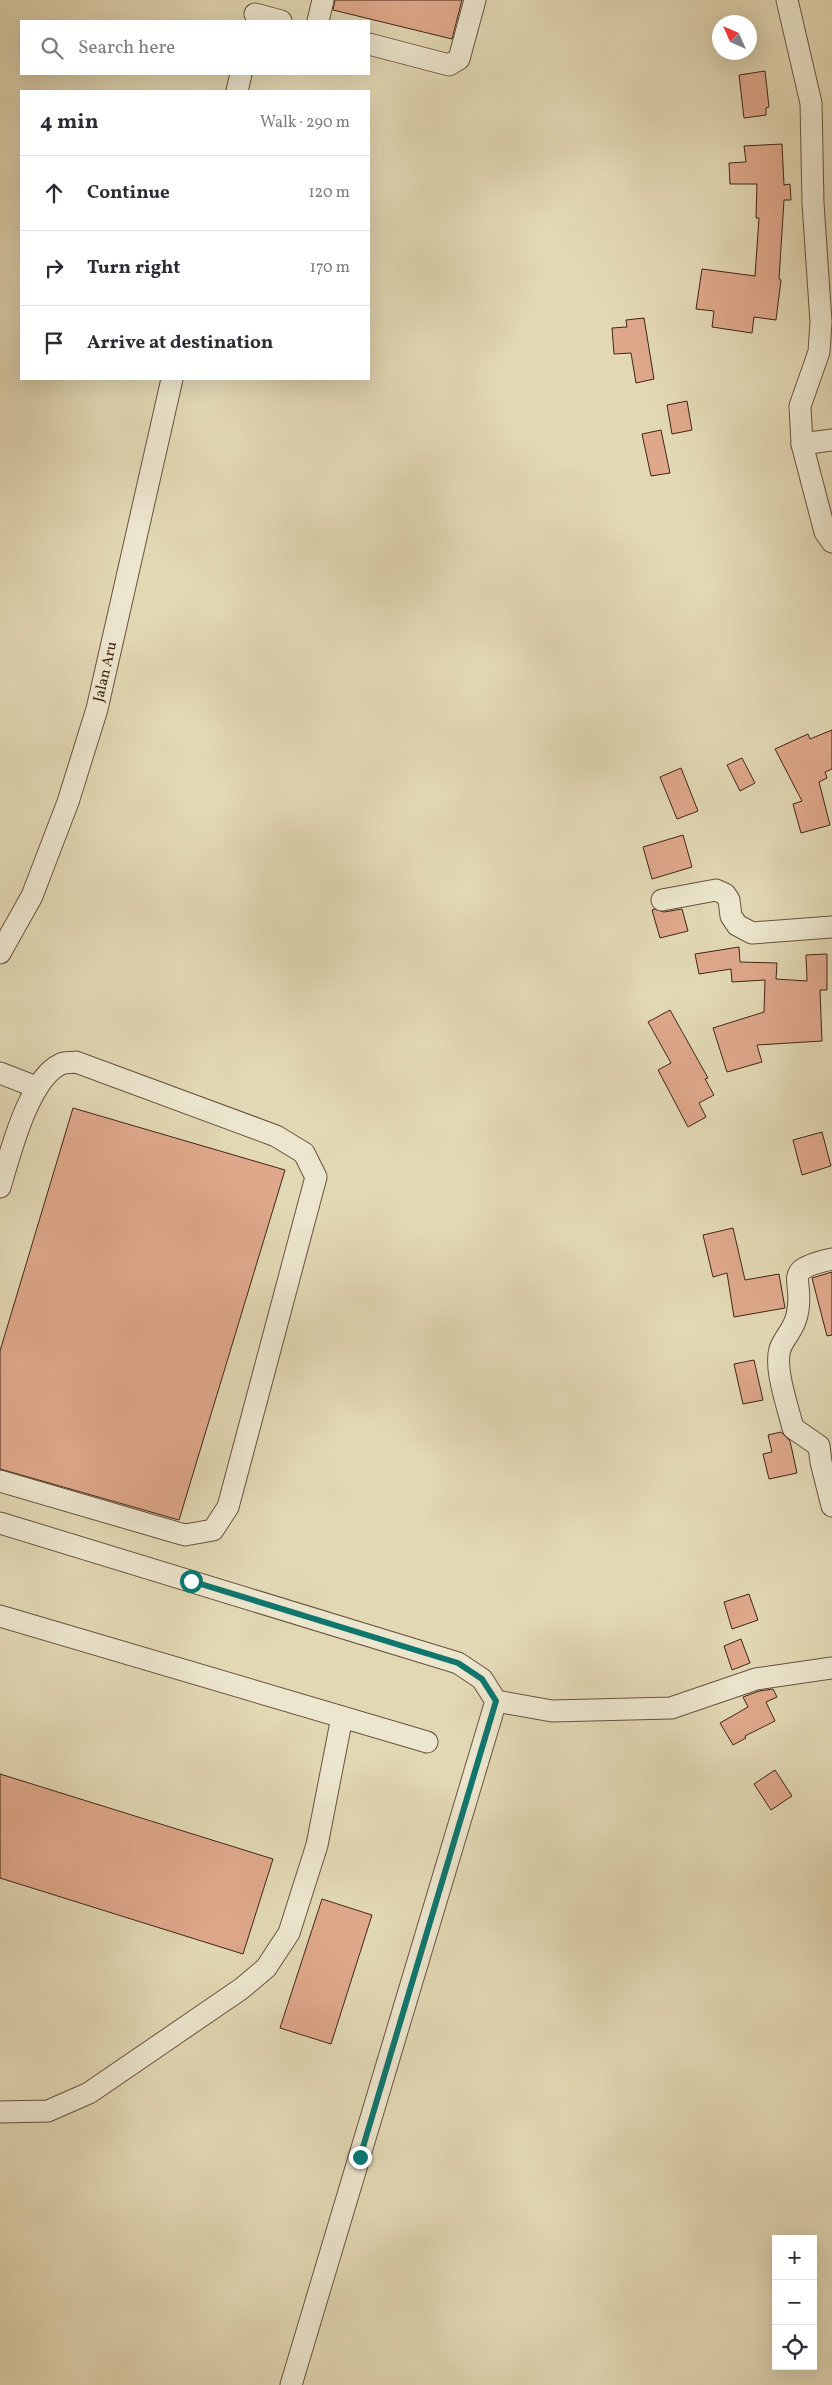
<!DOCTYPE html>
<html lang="en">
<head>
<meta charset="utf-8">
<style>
  :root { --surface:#fff; --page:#f2f2f3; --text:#2b2b33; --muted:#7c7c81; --line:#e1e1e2 }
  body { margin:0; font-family:Vollkorn,serif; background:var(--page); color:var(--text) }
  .controls { position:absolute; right:15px; bottom:15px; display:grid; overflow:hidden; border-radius:0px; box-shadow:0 5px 20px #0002 }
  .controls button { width:45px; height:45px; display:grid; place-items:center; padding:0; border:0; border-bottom:1px solid var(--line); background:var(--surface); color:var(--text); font:25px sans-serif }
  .compass { position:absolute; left:712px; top:15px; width:45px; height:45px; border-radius:50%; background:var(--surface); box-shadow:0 5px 20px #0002; rotate:315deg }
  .stop { position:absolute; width:15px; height:15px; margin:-11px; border:4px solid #0f766e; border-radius:50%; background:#fff }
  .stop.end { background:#0f766e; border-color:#fff; box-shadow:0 1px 5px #0008 }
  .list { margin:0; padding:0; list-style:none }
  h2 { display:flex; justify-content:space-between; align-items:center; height:65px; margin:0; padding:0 20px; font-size:21px }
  h2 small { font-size:16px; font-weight:400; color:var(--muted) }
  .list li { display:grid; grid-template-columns:32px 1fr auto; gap:15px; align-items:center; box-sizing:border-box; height:75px; padding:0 20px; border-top:1px solid var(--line) }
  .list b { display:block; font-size:19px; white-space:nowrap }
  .list em { font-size:16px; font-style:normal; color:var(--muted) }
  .icon { flex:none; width:28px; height:28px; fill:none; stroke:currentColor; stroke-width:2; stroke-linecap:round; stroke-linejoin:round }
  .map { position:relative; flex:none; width:832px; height:2385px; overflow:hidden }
  .search { position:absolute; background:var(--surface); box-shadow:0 5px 20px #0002; left:20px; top:20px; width:350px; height:55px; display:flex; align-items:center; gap:12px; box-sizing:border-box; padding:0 18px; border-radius:0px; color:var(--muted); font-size:19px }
  .panel { position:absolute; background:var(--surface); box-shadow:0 5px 20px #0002; left:20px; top:90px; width:350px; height:290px; border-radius:0px }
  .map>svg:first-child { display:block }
  .building { fill:#dfa88b; stroke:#3f2517 }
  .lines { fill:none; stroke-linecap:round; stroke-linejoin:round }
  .minor-casing { stroke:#68523e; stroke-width:23 }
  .minor { stroke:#ece6ce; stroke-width:21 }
  .route { stroke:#0f766e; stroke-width:6 }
  .labels { text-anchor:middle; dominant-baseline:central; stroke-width:4; stroke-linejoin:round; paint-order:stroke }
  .street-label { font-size:15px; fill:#3f2517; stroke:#ece6ce }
</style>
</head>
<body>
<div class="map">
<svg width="832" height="2385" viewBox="0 0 832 2385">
  <rect width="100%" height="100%" fill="#e2d8b4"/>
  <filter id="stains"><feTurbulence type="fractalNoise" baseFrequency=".004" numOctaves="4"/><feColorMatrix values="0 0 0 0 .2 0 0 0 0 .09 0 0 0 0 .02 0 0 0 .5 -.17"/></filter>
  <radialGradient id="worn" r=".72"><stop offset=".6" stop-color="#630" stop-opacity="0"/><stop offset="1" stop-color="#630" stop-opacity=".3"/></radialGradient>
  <g class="building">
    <path d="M335 0H462L452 39 333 10Z"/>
    <path d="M765 71 769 107 766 108V115L744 118 739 75Z"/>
    <path d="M782 144 784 185 790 184 791 200H784L779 279 781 280 776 320 754 317 752 333 712 327 714 311 696 309 702 269 755 276 759 218H756L757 184H730L729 163 746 162 744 146Z"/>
    <path d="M644 318 654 379 636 383 631 353 614 354 612 328 627 327 626 320Z"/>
    <path d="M687 401 692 430 672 434 667 405Z"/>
    <path d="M661 430 670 473 651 476 642 434Z"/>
    <path d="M832 730V769L825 772 827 778 819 782 830 825 801 833 793 804 802 801 775 749 808 734 810 739Z"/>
    <path d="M742 758 755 783 740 791 727 765Z"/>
    <path d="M681 768 698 811 677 819 660 777Z"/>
    <path d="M683 835 692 867 652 879 643 847Z"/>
    <path d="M654 909 664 912 682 909 688 931 660 938 652 910Z"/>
    <path d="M739 947 740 962 777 963 776 979 807 981 806 955 827 954V990H820L822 1041 757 1045 762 1062 727 1072 713 1028 764 1012 765 980 732 982 731 969 699 974 695 954Z"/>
    <path d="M670 1010 708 1078 705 1079 714 1095 699 1103 706 1117 688 1127 658 1070 671 1063 648 1022Z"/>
    <path d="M73 1108 285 1170 179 1520 0 1469V1351Z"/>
    <path d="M822 1132 831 1166 802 1175 793 1140Z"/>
    <path d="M733 1228 745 1280 779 1274 785 1308 734 1317 727 1273 713 1277 703 1235Z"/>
    <path d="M832 1272V1335L827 1336 812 1278Z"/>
    <path d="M754 1360 763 1400 743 1404 734 1364Z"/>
    <path d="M781 1432 790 1441 797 1473 769 1479 763 1454 772 1452 768 1435Z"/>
    <path d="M749 1594 758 1620 732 1629 724 1602Z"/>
    <path d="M741 1639 750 1663 732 1670 724 1646Z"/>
    <path d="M773 1689 777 1697 766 1702 775 1721 745 1736 746 1738 733 1745 720 1723 748 1707 743 1697 759 1691Z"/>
    <path d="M775 1770 792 1796 771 1810 754 1784Z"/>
    <path d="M0 1774 273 1859 243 1954 0 1878Z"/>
    <path d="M322 1899 372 1915 331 2044 280 2028Z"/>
  </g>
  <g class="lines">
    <defs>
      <g id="minor">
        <path d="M787 0 811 103 813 203 821 322 819 352 800 406 802 444 825 532 832 542"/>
        <path d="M255 14 281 21"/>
        <path d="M318 21 323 0"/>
        <path d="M369 44 449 65 459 59 475 0"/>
        <path d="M237 91 241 74"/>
        <path d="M802 444 832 440"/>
        <path d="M662 900 716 890 725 894 729 900 731 916 737 925 752 933 832 927"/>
        <path d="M0 953 32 896 68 802 97 709 172 379"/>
        <path d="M0 1073 36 1087"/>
        <path d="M0 1187C10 1155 28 1079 61 1064 65 1062 71 1063 76 1062L276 1136 304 1153 316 1177 228 1507 213 1530 185 1535 0 1481"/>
        <path d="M832 1259C778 1271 806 1278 797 1315 794 1330 784 1337 780 1349 774 1369 788 1407 793 1428L819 1446 821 1462 832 1506"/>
        <path d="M0 1523 458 1663 482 1679 496 1701 291 2385"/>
        <path d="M0 1616 427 1742"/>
        <path d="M496 1701 552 1711 671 1708 756 1679 832 1668"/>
        <path d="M0 2112 48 2111 89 2093 241 1989 266 1968 289 1933 317 1845 342 1717"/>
      </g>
    </defs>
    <use href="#minor" class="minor-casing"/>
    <use href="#minor" class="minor"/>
  </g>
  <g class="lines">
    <path class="route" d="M191 1581 458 1663 482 1679 496 1701 360 2157"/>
  </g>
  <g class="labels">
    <g class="street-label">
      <text transform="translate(106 672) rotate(-77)">Jalan Aru</text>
    </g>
  </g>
  <rect width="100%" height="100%" filter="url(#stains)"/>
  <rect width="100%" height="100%" fill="url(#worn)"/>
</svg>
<div class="controls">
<button>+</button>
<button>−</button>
<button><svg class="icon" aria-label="locate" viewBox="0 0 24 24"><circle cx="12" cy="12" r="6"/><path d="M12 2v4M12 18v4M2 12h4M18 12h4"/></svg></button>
</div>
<svg class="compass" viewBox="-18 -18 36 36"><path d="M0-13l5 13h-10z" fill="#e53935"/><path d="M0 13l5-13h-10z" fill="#7c7c81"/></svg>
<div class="stop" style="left:191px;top:1581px"></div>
<div class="stop end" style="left:360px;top:2157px"></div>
<div class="search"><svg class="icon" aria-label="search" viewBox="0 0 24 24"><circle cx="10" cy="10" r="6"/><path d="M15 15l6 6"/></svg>Search here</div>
<section class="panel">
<h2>4 min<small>Walk · 290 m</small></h2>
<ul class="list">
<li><svg class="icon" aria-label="ahead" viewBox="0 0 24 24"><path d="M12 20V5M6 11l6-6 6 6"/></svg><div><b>Continue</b></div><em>120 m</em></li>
<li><svg class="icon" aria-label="right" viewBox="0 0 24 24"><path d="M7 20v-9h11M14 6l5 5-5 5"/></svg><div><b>Turn right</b></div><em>170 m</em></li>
<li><svg class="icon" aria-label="arrive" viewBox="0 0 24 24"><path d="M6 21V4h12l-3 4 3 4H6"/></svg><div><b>Arrive at destination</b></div></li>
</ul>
</section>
</div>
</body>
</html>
